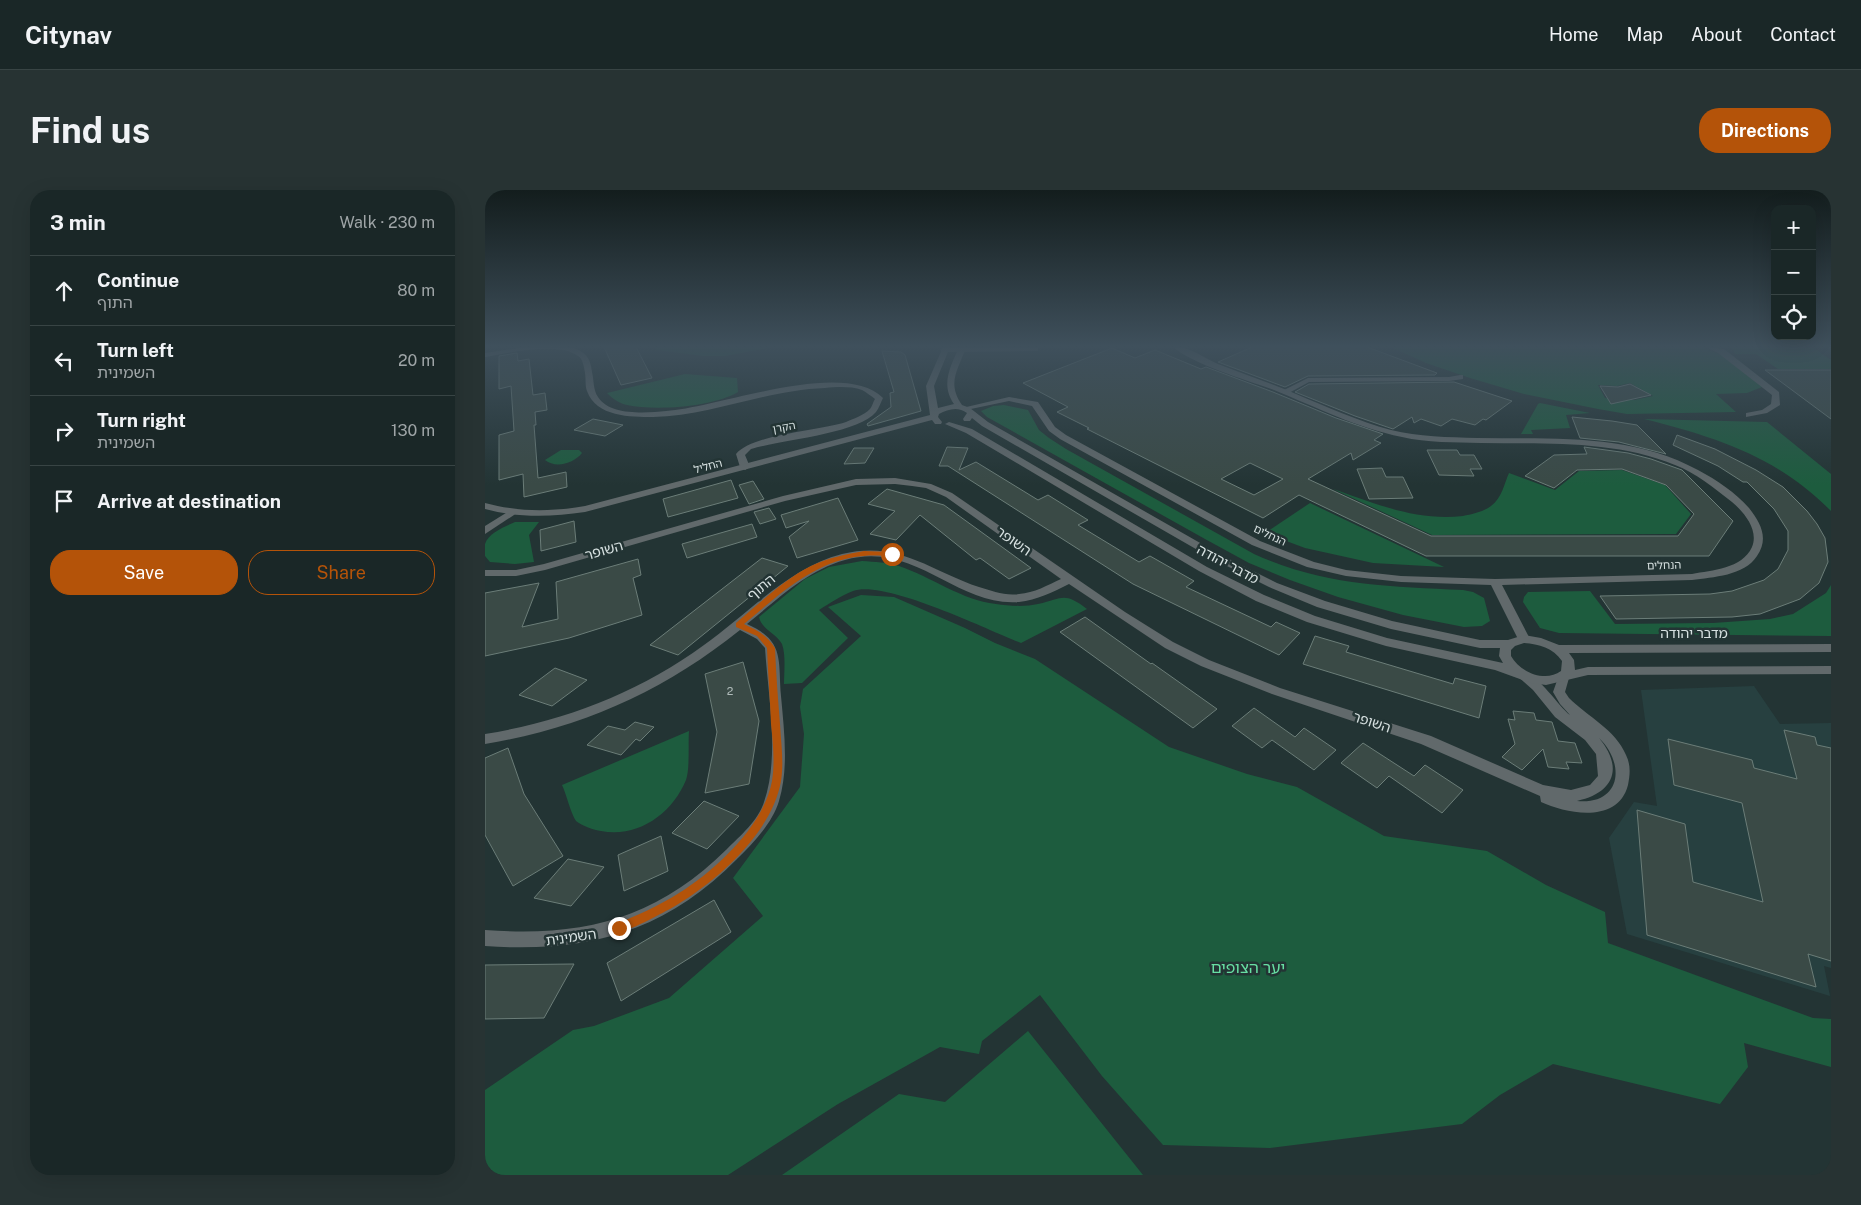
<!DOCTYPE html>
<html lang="en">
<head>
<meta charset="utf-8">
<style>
  :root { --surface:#1a2727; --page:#273333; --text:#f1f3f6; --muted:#9fa5a7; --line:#384444; --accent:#b45309 }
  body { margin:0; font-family:"Public Sans","Noto Sans Hebrew",sans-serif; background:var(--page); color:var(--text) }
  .controls { position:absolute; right:15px; top:15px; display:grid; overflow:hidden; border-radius:10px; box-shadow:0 5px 20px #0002 }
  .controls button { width:45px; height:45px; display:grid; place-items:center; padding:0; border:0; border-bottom:1px solid var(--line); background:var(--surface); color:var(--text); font:25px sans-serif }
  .stop { position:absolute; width:15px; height:15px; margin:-11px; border:4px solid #b45309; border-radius:50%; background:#fff }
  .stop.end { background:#b45309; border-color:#fff; box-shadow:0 1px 5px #0008 }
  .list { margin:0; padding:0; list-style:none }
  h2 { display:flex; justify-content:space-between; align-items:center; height:65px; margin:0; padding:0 20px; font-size:21px }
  h2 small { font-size:16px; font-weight:400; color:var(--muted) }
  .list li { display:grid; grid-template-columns:32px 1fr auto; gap:15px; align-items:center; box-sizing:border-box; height:70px; padding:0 20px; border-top:1px solid var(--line) }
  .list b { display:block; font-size:19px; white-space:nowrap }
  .list p { margin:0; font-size:16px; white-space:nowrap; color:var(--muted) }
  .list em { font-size:16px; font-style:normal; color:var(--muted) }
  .actions { display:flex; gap:10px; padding:15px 20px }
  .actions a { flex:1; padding:11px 0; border:1px solid var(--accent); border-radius:20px; text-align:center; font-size:18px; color:var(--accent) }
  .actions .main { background:var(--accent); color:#fff }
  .icon { flex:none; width:28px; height:28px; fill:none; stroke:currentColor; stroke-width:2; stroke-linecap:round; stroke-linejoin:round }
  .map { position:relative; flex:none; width:1346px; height:985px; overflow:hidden; border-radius:20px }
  header { display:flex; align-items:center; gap:30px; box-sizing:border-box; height:70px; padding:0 25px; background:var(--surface); border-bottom:1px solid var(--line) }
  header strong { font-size:24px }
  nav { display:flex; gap:28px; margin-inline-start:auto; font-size:18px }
  .intro { display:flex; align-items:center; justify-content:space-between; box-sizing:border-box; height:120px; padding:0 30px }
  h1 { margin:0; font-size:35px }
  .button { padding:12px 22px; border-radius:20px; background:var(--accent); color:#fff; font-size:18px; font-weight:700 }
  main { display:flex; gap:30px; padding:0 30px }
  aside { flex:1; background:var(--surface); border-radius:20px; box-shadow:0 5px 20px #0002 }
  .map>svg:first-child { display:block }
  .built { fill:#274040 }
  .green { fill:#1d5c3e; fill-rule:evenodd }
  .building { fill:#3a4a46; stroke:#6b7d78; fill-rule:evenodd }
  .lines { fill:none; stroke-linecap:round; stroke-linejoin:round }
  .pedestrian { fill:#61696b; fill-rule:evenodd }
  .minor { fill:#61696b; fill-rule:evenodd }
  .tertiary { fill:#61696b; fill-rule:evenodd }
  .route { fill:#b45309 }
  .labels { text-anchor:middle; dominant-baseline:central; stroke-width:5; stroke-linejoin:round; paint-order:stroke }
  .far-street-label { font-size:11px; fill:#d7e1e1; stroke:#233434 }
  .number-label { font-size:11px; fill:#b0bbba }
  .street-label { font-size:14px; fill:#d7e1e1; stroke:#233434 }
  .near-park-label { font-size:16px; fill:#67dfa3; stroke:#233434 }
</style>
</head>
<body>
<header>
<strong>Citynav</strong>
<nav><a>Home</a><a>Map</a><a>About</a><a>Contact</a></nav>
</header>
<div class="intro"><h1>Find us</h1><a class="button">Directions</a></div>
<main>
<aside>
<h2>3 min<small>Walk · 230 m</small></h2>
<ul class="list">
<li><svg class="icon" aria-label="ahead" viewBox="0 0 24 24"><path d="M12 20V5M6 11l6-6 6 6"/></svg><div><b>Continue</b><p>התוף</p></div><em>80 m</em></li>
<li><svg class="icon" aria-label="left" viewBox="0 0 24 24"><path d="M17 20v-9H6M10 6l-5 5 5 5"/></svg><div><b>Turn left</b><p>השמינית</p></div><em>20 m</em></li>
<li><svg class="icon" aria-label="right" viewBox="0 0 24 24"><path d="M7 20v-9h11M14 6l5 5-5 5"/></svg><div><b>Turn right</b><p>השמינית</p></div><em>130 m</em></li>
<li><svg class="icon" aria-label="arrive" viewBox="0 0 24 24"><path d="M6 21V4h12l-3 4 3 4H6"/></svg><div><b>Arrive at destination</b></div></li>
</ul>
<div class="actions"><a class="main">Save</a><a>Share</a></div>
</aside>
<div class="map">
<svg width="1346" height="985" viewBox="0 0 1346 985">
  <rect width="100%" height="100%" fill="#233434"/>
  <path class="built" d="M1269 496 1295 534 1346 533V778L1339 776 1345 806 1142 744 1124 648 1149 612 1172 616 1156 500Z"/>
  <g class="green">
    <path d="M170 157H289L240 166H218L172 160Z"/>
    <path d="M906 157H1216L1237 165 1277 197 1262 203 1231 204 1251 222 1142 224 1113 219 1039 204 985 188 941 173ZM1145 193 1168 206 1149 210 1120 208 1113 195 1132 196Z"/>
    <path d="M1249 157H1327L1346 170V179H1293L1271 164H1250L1247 158Z"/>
    <path d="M200 184 252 188 253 202C228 217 171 221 142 215 134 213 128 209 122 203Z"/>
    <path d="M1055 213 1105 223 1081 225 1085 238 1046 240 1048 244H1036L1053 214Z"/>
    <path d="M519 215 543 220 554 240 564 248 581 259 769 364C841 396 900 396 978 400L988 402 999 408 1005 431 997 436 979 437 918 425 853 407 805 390 764 373 720 349 502 227 496 221 508 216Z"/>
    <path d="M1159 229 1282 232 1346 284V321C1293 267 1231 247 1159 229Z"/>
    <path d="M76 260H94L97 263C89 273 71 279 60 270Z"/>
    <path d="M1137 280 1180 295 1206 324 1191 344 947 345 848 299C892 314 930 331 978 326 987 324 998 322 1006 316 1017 308 1019 294 1024 283L1070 300 1094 281Z"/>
    <path d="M825 313 959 377 888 373 820 358 780 343Z"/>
    <path d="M30 332H54L44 345 49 372 30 374 5 372 0 366C0 363 0 357 0 354 3 343 21 336 30 332Z"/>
    <path d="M377 371C390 372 402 372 414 376 447 387 476 410 511 414 523 416 541 417 553 414 578 409 578 401 602 419L536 453C503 440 399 389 368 401 357 405 345 413 334 420L363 448 317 493 299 494C299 483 301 465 297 454 291 443 277 440 274 427L320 389 344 377Z"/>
    <path d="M1346 395V446L1074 443 1055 438 1038 412 1039 407 1043 402 1105 401 1130 434 1228 433 1285 429 1308 424 1341 403Z"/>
    <path d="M376 405 409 407 480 438 510 453 550 469 684 557 762 584 812 597 899 646 1002 661 1061 695 1120 722 1123 753 1328 828 1346 829V877L1259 853 1263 877 1235 914 1068 874 1015 905 977 934 785 958 678 955 617 886 555 805 497 851 494 864 455 857 353 914 243 985H0V900L88 840 109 836 184 808 278 726 248 688 315 597 319 544 315 517 318 499 376 446 343 417Z"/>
    <path d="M204 541C203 554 205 579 201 590 187 624 153 648 116 641 109 640 97 636 91 631 86 624 81 603 77 595Z"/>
    <path d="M543 841 658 985H297L414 904 460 912Z"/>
  </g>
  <g class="building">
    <path d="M119 157H151L167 188 136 195Z"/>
    <path d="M767 157H882L952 183 950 185 823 186 800 197 733 172Z"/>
    <path d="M627 158 650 168 670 160 716 179 721 177 788 202 851 228 898 244 889 250 896 253 868 270 866 263 823 289 946 346H1193L1209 324 1181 295 1137 279 1092 280 1069 298 1040 286 1069 265 1102 264 1099 257 1143 263 1166 269 1197 280 1248 331 1224 366H941L814 305 778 328 602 239 604 238 572 222 583 217 538 193ZM765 273 798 289 769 305 736 289Z"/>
    <path d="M397 161 416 162 420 165 436 221 383 236 382 234 406 217 405 203 409 202Z"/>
    <path d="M32 163 33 171 44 169 48 205 60 203 62 220 50 222 51 235H49L53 288 81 282 82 297 39 307 38 284 14 290V245L29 241 26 196 14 199V166Z"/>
    <path d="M1280 180H1346V229Z"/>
    <path d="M969 192 1027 211 1001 230 998 229 990 235 967 229 956 236 936 229 929 233 927 227 908 239 870 226 810 202 824 194Z"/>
    <path d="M1145 194 1166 205 1126 214 1115 196 1133 197Z"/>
    <path d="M1087 227 1127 231 1152 235 1181 264 1134 252 1095 248Z"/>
    <path d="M108 229 138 235 120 246 89 240Z"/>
    <path d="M1192 245 1230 259 1271 280 1298 297 1322 321 1332 334 1340 348 1343 372 1334 393 1315 409 1275 424 1247 427 1131 429 1115 406 1225 404 1247 401 1279 390 1293 379 1303 360V341L1289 319 1262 292H1258L1233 276 1188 255Z"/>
    <path d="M462 257 483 258 474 280 491 272 553 310 563 305 603 330 593 335 654 372 665 366 709 391 701 397 786 437 791 432 815 443 794 465 648 394 463 276H454Z"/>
    <path d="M369 258H389L380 273 359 274Z"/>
    <path d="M942 260H972L975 265H989L997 279H985L989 286 954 285Z"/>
    <path d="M897 278 901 287H918L928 308 884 309 872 279Z"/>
    <path d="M246 290 253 308 183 327 178 309Z"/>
    <path d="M268 291 279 309 264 314 254 295Z"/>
    <path d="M402 299 459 315 546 378 524 389 495 368 491 370 435 325 411 350 385 344 410 321 383 314Z"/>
    <path d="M353 308 373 350 312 368 304 347 324 331 301 338 296 325Z"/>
    <path d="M284 318 291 329 275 334 269 322Z"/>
    <path d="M89 331 91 352 56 361 55 340Z"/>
    <path d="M267 334 272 347 202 368 197 354Z"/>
    <path d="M277 368 303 376 193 465 165 455Z"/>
    <path d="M153 369 156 385 148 388 157 425 84 448 0 466V403L54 393 37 437 73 429 71 392Z"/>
    <path d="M600 427 666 474 667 473 732 519 708 538 575 442Z"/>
    <path d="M830 446 864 456 861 462 968 494 970 488 1001 496 994 528 818 474Z"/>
    <path d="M258 472 274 531 264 594 220 603 232 542 220 484Z"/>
    <path d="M70 478 102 490 67 516 34 505Z"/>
    <path d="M769 518 810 547 819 538 851 560 829 580 787 550 777 558 747 536Z"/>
    <path d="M1028 521 1049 523 1051 530 1067 532 1073 551 1090 553 1097 573 1081 572 1084 579 1063 577 1058 559 1037 580 1017 567 1030 554 1023 529 1030 530Z"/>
    <path d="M150 532 169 537 155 551 151 549 136 565 102 555 123 536 140 540Z"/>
    <path d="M1299 540 1330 547 1332 555 1346 558V771L1323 764 1331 797 1162 745 1152 620 1200 634 1208 692 1278 712 1257 613 1189 595 1183 549 1267 570 1269 578 1312 589Z"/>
    <path d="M878 553 929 586 940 575 978 600 957 623 904 586 892 598 856 573Z"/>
    <path d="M23 558 39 604 78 666 28 696 0 645V568Z"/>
    <path d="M219 611 254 626 222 659 187 643Z"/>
    <path d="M176 646 183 681 139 701 133 665Z"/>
    <path d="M83 669 119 677 86 716 49 708Z"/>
    <path d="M229 710 246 742 136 811 122 773Z"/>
    <path d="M89 774 59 828 0 829V775Z"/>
  </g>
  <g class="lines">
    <path class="pedestrian" d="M975 185H978V189L964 191 824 192 802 204 795 202 823 188 964 187Z"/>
    <g class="minor">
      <path d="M41 157C58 157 82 152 97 162 104 166 106 174 107 182 109 190 108 200 113 207 125 226 162 223 181 221 233 218 358 168 398 208 396 212 394 218 391 222 373 244 295 250 266 259L260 265 265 277 260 280 255 277 251 264C268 244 333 241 361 232 368 229 379 225 385 219 387 217 388 212 390 209 386 206 381 202 377 200 366 196 351 197 340 198 281 200 226 226 168 227 146 227 111 227 102 201 100 196 101 189 100 183 99 177 98 169 93 166 74 151 22 163 0 167V163Z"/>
      <path d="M550 157H553V161L459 162 455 160 459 158Z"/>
      <path d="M688 157C703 155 720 169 733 174 759 184 785 193 811 204 842 217 873 231 906 240 934 247 963 247 992 248 1067 249 1146 243 1213 280 1232 290 1251 303 1264 318 1276 333 1284 349 1272 366 1259 386 1228 387 1207 390L1017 395 1045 449 1039 453 1033 449 1006 395 916 392 861 386 822 377 767 355 575 249 564 241 547 216 524 211 481 220 477 218 524 207 553 212 570 237 581 245 775 351 829 372 861 380 916 386 1010 389 1207 384C1227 380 1257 379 1267 357 1274 340 1259 322 1247 312 1229 298 1211 283 1190 275 1129 250 1061 254 996 253 970 252 942 253 917 247 872 238 831 217 789 200 762 190 709 175 688 157Z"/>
      <path d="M1221 157 1239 159 1294 202 1295 215 1282 223 1261 227V223L1277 220 1286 214 1287 205 1233 163Z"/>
      <path d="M410 288 446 294 467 303 640 422 688 452 724 470 795 498 946 546 1058 595 1086 600 1105 595 1113 586 1111 564 1100 550 1070 527 1048 500 1031 485 1033 482C1049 477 1072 515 1085 525L1075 514 1068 502 1074 485H1082L1084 488 1080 502 1084 508C1103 527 1130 539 1141 565 1146 575 1145 585 1143 595 1133 634 1082 624 1056 612L1055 606 936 554 787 504 716 476 680 458 584 394C568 402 552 410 534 412 471 417 430 350 360 370 321 381 293 409 262 434 300 451 293 470 296 506 299 540 304 578 294 611 287 634 268 653 252 669 179 743 101 763 0 756V740C98 747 170 730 242 659 255 646 273 631 279 612 295 566 283 506 280 458L272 449 255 440C179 501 97 538 0 554V544C80 531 153 503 219 455 263 424 303 378 357 364 413 350 444 380 494 397 507 401 520 406 534 404 549 403 563 395 576 389L461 307 441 298 427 296 410 294 371 295 300 311 60 380 31 386H0V380H31L59 374 298 306 371 289ZM1114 548C1141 574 1136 615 1092 611 1129 603 1139 578 1114 548Z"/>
      <path d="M26 320 31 323 29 325 0 344V336Z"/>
    </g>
    <path class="tertiary" d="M458 157H465L449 196 453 218 469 214C455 194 466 176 474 157H481C474 179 461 192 477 215L485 218 503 232 738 366 792 393 840 411 907 431 995 450H1023L1039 445 1056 448 1074 455 1346 454V462L1084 463 1089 470 1090 480 1103 477 1346 476V484L1103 485 1061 495 1046 493 1010 480 901 456 822 432 771 411 714 381 481 243 460 234 464 232 487 239 722 377 779 405 830 426 902 448 1018 473 1014 466 1015 458H995L906 439 832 417 784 397 730 370 497 236 487 228 485 231H479L478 229 482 223C473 216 463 219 454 224L453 227 457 232 456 234H450L447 230 100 322C66 327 34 328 0 319V313C34 322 65 322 100 316L445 225 441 196ZM1039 453C1054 454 1068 458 1077 471L1076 481C1060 493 1035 482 1026 466V460L1030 456Z"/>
  </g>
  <linearGradient id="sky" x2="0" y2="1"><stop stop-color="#131d1d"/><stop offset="0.53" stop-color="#3f505c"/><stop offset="1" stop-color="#3f505c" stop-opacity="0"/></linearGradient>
  <rect width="1346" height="295" fill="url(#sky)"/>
  <path class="route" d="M379 361 407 362 410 364 407 366C398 366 388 365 379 366 331 369 294 405 259 434 273 441 282 445 290 458 291 484 293 509 295 534 296 553 299 572 296 591 287 644 229 694 185 719 175 724 138 745 130 742L128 738 130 735C152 725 174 716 194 703 231 680 279 635 287 591 290 573 288 553 286 534 285 509 283 484 282 458L272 446 251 437V433C275 413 298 390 326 376 342 368 362 364 379 361Z"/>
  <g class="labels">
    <g class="far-street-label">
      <text transform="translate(299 237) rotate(-10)">הקרן</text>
      <text transform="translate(223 276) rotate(-15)">החליל</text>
      <text transform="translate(785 345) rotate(25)">הנחלים</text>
      <text transform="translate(1179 375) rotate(-2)">הנחלים</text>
    </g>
    <g class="number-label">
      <text x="245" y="501">2</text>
    </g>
    <g class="street-label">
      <text transform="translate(529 351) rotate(35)">השופר</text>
      <text transform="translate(119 360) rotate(-16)">השופר</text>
      <text transform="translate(743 374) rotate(28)">מדבר יהודה</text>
      <text transform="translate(276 397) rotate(-40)">התוף</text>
      <text x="1209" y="443">מדבר יהודה</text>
      <text transform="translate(887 532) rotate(18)">השופר</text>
      <text transform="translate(86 747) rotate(-8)">השמינית</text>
    </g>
    <g class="near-park-label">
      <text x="763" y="777">יער הצופים</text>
    </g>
  </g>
</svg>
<div class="controls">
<button>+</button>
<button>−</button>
<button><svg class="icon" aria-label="locate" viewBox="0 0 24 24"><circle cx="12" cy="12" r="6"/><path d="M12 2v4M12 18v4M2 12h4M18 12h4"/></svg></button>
</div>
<div class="stop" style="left:407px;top:364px"></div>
<div class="stop end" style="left:134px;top:738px"></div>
</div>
</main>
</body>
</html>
